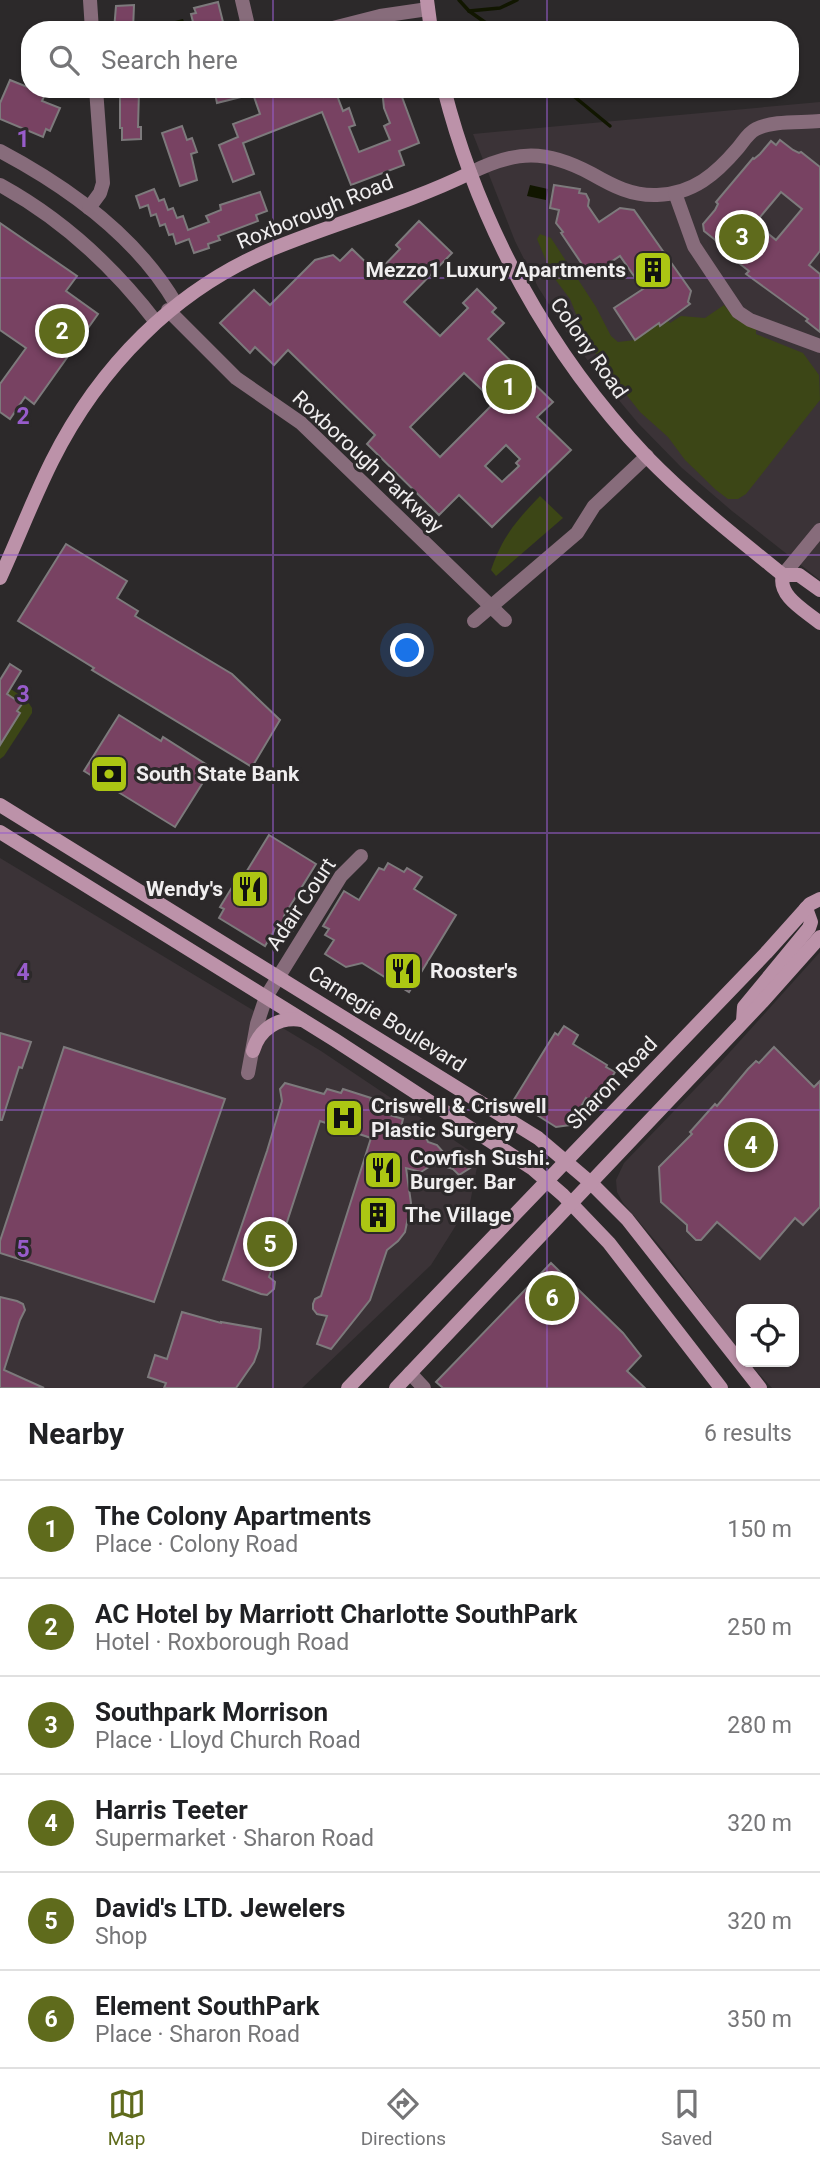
<!DOCTYPE html>
<html lang="en">
<head>
<meta charset="utf-8">
<style>
  :root { --surface:#fff; --page:#f2f2f2; --text:#202124; --muted:#757577; --line:#e0e0e0; --accent:#5f6b1c }
  body { margin:0; font-family:Roboto,sans-serif; background:var(--page); color:var(--text) }
  .controls { position:absolute; right:21px; bottom:21px; display:grid; overflow:hidden; border-radius:14px; box-shadow:0 2px 5px #0004 }
  .controls button { width:63px; height:63px; display:grid; place-items:center; padding:0; border:0; border-bottom:2px solid var(--line); background:var(--surface); color:var(--text); font:35px sans-serif }
  .you { position:absolute; left:408px; top:651px; width:24px; height:24px; margin:-18px; border:5px solid #fff; border-radius:50%; background:#1a73e8; box-shadow:0 0 0 10px #1a73e833 }
  .badge { display:grid; place-items:center; width:46px; height:46px; border-radius:50%; background:var(--accent); color:#fff; font-size:23px; font-weight:700 }
  .pin { position:absolute; translate:-50% -50%; border:4px solid #fff; box-shadow:0 2px 7px #0006 }
  .list { margin:0; padding:0; list-style:none }
  h2 { display:flex; justify-content:space-between; align-items:center; height:91px; margin:0; padding:0 28px; font-size:30px }
  h2 small { font-size:23px; font-weight:400; color:var(--muted) }
  .list li { display:grid; grid-template-columns:46px 1fr auto; gap:21px; align-items:center; box-sizing:border-box; height:98px; padding:0 28px; border-top:2px solid var(--line) }
  .list b { display:block; font-size:26px; white-space:nowrap }
  .list p { margin:0; font-size:23px; white-space:nowrap; color:var(--muted) }
  .list em { font-size:23px; font-style:normal; color:var(--muted) }
  .icon { flex:none; width:38px; height:38px; fill:none; stroke:currentColor; stroke-width:2; stroke-linecap:round; stroke-linejoin:round }
  .map { position:relative; flex:none; width:820px; height:1388px; overflow:hidden }
  .search { position:absolute; background:var(--surface); box-shadow:0 2px 5px #0004; left:21px; right:21px; top:21px; height:77px; display:flex; align-items:center; gap:18px; box-sizing:border-box; padding:0 24px; border-radius:28px; color:var(--muted); font-size:26px }
  .sheet { height:679px; background:var(--surface) }
  nav { display:flex; justify-content:space-around; align-items:center; box-sizing:border-box; height:98px; border-top:2px solid var(--line); background:var(--surface); font-size:19px; color:var(--muted) }
  nav a { display:grid; justify-items:center; gap:4px }
  nav .on { color:var(--accent) }
  .map>svg:first-child { display:block }
  .built { fill:#3b3337 }
  .green { fill:#3c4616 }
  .water { fill:#111600 }
  .lines { fill:none; stroke-linecap:round; stroke-linejoin:round }
  .stream { stroke:#111600; stroke-width:3.5 }
  .building { fill:#784262; stroke:#7d7a7c; stroke-width:2; fill-rule:evenodd }
  .street { stroke:#876c7b; stroke-width:14 }
  .secondary { stroke:#bc92a9; stroke-width:14 }
  .grid { fill:none; stroke:#985ccb; stroke-width:2; stroke-opacity:0.55 }
  .labels { text-anchor:middle; dominant-baseline:central; stroke-width:6; stroke-linejoin:round; paint-order:stroke }
  .street-label { font-size:21px; fill:#f0eeef; stroke:#2c292a }
  .poi-label { font-size:21px; font-weight:bold; fill:#f0eeef; stroke:#2c292a; text-anchor:start }
  .grid-label { font-size:23px; text-anchor:middle; font-weight:bold; fill:#985ccb; stroke:#2c292a; stroke-width:6; stroke-linejoin:round; paint-order:stroke }
</style>
</head>
<body>
<div class="map">
<svg width="820" height="1388" viewBox="0 0 820 1388">
  <rect width="100%" height="100%" fill="#2c292a"/>
  <g class="built">
    <path d="M820 102V580L732 511 682 468 638 423 607 386 567 333 538 287 515 241 473 134Z"/>
    <path d="M0 858 321 1051 479 1157 470 1203 431 1265 302 1388H0Z"/>
    <path d="M820 952V1388H772L748 1362H794V1309H741V1354L664 1251 623 1203 617 1192 616 1180 624 1163 721 1062Z"/>
  </g>
  <g class="green">
    <path d="M540 234 551 238 596 307 611 336 618 342 635 340 659 323 661 326 668 321 670 323 681 316 705 318 724 305 737 320 756 329V334L803 353 819 375 820 400 746 494 738 499H728L716 490 685 460 668 437 640 412 602 364 584 334 570 299 552 275 537 239Z"/>
    <path d="M540 496 563 518 496 576 491 570C502 537 516 521 540 496Z"/>
    <path d="M0 682 26 699 32 708V713L4 756 0 759Z"/>
  </g>
  <g class="water">
    <path d="M183 19 187 30H158L159 25Z"/>
    <path d="M530 185 548 189 546 200 527 196Z"/>
  </g>
  <g class="lines">
    <g class="stream">
      <path d="M459 0 469 11 496 30"/>
      <path d="M469 11 500 8 517 0"/>
      <path d="M565 89 610 126"/>
    </g>
  </g>
  <g class="building">
    <path d="M218 2 225 30H195L191 14 196 13 194 8Z"/>
    <path d="M134 5 133 30H114L116 6Z"/>
    <path d="M10 80 45 94 42 101 60 108 50 131 46 129 43 137 0 119V103Z"/>
    <path d="M214 89H323L324 97 336 93 343 111 349 108 355 125 349 127 359 152 390 140 384 126 390 123 384 108 382 89H399L419 143 399 151 404 165 351 185 322 112 243 143 254 174 233 182 219 145 238 137 233 124 260 114 253 94 217 103Z"/>
    <path d="M139 91 138 127H141V139L122 140V128H120V92Z"/>
    <path d="M182 126 187 140 192 138 197 152 191 154 197 180 180 186 162 133Z"/>
    <path d="M780 140 793 150 799 153 801 152 820 167V251L809 265 820 274V332L806 321 808 319 746 274 749 271 722 250 723 248 719 243 704 231 703 224 715 210 718 204 716 202 753 158 754 159 760 154 771 141 776 145ZM781 192 802 209 776 240 755 223Z"/>
    <path d="M554 185 580 189 579 193 586 194 589 200 588 206 599 222 620 208 634 210 691 291 688 302 690 304 660 326 659 323 635 340 614 308 643 289 620 256 590 276 561 233 563 232 556 223 559 210 550 208Z"/>
    <path d="M154 189 159 201 164 199 168 210 173 208 177 218 183 216 188 230 209 222 206 216 221 210 220 205 260 192 267 211 256 215 258 221 218 236 220 240 208 244 209 248 194 253 189 239 176 244 173 234 169 235 165 224 160 226 156 214 151 216 148 205 140 208 136 196Z"/>
    <path d="M419 221 452 253 404 302 440 336 468 308 463 303 477 289 496 308 492 312 504 323 488 339 553 402 537 417 571 450 492 527 459 495 439 515 367 444 375 435 288 350 274 365 255 347 250 353 220 323 254 290 270 305 315 260 333 255 340 261 352 249 377 273 400 249 396 245ZM464 373 495 402 440 457 410 427ZM506 445 520 459 516 463 519 466 502 482 485 466Z"/>
    <path d="M0 223 77 276 66 291 98 314 34 404 25 397 10 419 0 412V384L26 348 0 330Z"/>
    <path d="M66 544 127 581 117 598 138 611 135 616 232 674 280 720 252 767 92 670 94 668 18 621Z"/>
    <path d="M10 664 21 671 7 694 22 704 17 711 20 713 0 745V680Z"/>
    <path d="M119 715 161 741 163 737 212 768 175 827 84 771Z"/>
    <path d="M269 835 316 864 284 916 297 924 290 935 277 926 265 946 219 918 224 909 220 907 234 884 237 887Z"/>
    <path d="M388 863 404 872 407 868 422 877 414 889 456 915 409 992 362 963 346 967 325 954 334 940 325 935 329 929 323 926 344 891 359 900 379 868 384 870Z"/>
    <path d="M564 1026 578 1035 573 1044 607 1065 606 1067 615 1072 595 1104 586 1098 570 1125 556 1127 521 1105 510 1106 555 1033 558 1035Z"/>
    <path d="M0 1033 31 1042 22 1068 19 1067 2 1120H0Z"/>
    <path d="M64 1047 225 1099 154 1302 0 1253V1241Z"/>
    <path d="M774 1047 814 1087 820 1081V1207L803 1225 795 1218 760 1259 717 1222 701 1240H696L687 1231V1225L661 1202 659 1167 692 1134 690 1132 715 1104 717 1106 748 1069 756 1061 759 1063Z"/>
    <path d="M285 1083 324 1094 327 1089 341 1093 343 1089 371 1098 370 1102 383 1106V1113L403 1119 401 1127 415 1124 422 1128 428 1142 437 1145 443 1152 458 1156 470 1168 459 1175 453 1169 441 1165H432L421 1172 406 1168 411 1203 405 1232 398 1241 387 1250 370 1300 331 1349 317 1344 327 1316 317 1314 313 1309V1304L315 1299 321 1296 371 1138 320 1121 269 1277 275 1282 274 1289 267 1295 261 1294 223 1280 267 1151 282 1101 280 1089Z"/>
    <path d="M551 1263 623 1333 641 1356 627 1371 645 1388H443L436 1382Z"/>
    <path d="M0 1297 17 1301 23 1304 25 1310 20 1320 4 1370 44 1388H0Z"/>
    <path d="M182 1312 221 1323V1322L261 1329 259 1348 254 1362 236 1388H164L166 1383 148 1377 155 1355 167 1359Z"/>
  </g>
  <g class="lines">
    <g class="street">
      <path d="M90 0 92 30"/>
      <path d="M242 0 249 30"/>
      <path d="M325 30 380 16 428 9"/>
      <path d="M0 151C68 187 137 237 176 304"/>
      <path d="M470 173C516 150 546 149 592 174 613 186 632 196 657 195 693 194 716 174 738 148 743 142 748 133 756 129 774 120 801 123 820 121"/>
      <path d="M0 185C62 219 113 266 156 322"/>
      <path d="M675 193 694 246 738 312 750 320 820 346"/>
      <path d="M89 208 100 193 103 183 96 89"/>
      <path d="M168 310 236 378 301 423 505 620"/>
      <path d="M783 575 820 530"/>
      <path d="M474 621 577 533 594 506 647 456"/>
      <path d="M248 1073 257 1024 266 997 341 876 361 856"/>
      <path d="M410 1373 424 1388"/>
    </g>
    <g class="secondary">
      <path d="M427 0 431 30"/>
      <path d="M444 89C479 226 549 354 647 457 689 500 736 537 783 575H799L820 590"/>
      <path d="M783 575C777 596 806 611 820 623"/>
      <path d="M0 578C18 539 33 499 52 461 99 367 174 290 272 249 337 222 407 204 470 173"/>
      <path d="M0 805 538 1138 591 1183 627 1219 760 1388"/>
      <path d="M0 832 335 1040 533 1169 563 1195 609 1243 721 1388"/>
      <path d="M743 1021 744 1007 809 928 811 922 806 908"/>
      <path d="M253 1051C259 1029 279 1016 302 1020"/>
      <path d="M348 1388 766 953 810 904 820 899"/>
      <path d="M396 1388 762 1002 820 937"/>
    </g>
  </g>
  <path class="grid" d="M273 0V30M547 0V30M273 89V1388M547 89V1388M0 278H820M0 555H820M0 833H820M0 1110H820"/>
  <defs>
    <symbol id="building-square" viewBox="-11 -11 22 22"><rect x="-9" y="-9" width="18" height="18" rx="4" fill="#acc613" stroke="#2c292a"/><path d="M-4-6H4V6H1V3H-1V6H-4ZM-2.5-4.3h1.7v1.8h-1.7ZM.8-4.3h1.7v1.8H.8ZM-2.5-1h1.7V.8h-1.7ZM.8-1h1.7V.8H.8Z" fill="#111"/></symbol>
    <symbol id="bank-square" viewBox="-11 -11 22 22"><rect x="-9" y="-9" width="18" height="18" rx="4" fill="#acc613" stroke="#2c292a"/><path d="M-6-4H6V4H-6ZM0-2.3a2.3 2.3 0 1 0 0 4.6a2.3 2.3 0 1 0 0-4.6Z" fill="#111"/></symbol>
    <symbol id="restaurant-square" viewBox="-11 -11 22 22"><rect x="-9" y="-9" width="18" height="18" rx="4" fill="#acc613" stroke="#2c292a"/><path d="M-5-6h1v4h1v-4h1v4h1v-4h1v5L-1.5 .5V6h-2V.5L-5-1ZM5-6V6H3V1.5H1.5Q1.5-4 5-6Z" fill="#111"/></symbol>
    <symbol id="hospital-square" viewBox="-11 -11 22 22"><rect x="-9" y="-9" width="18" height="18" rx="4" fill="#acc613" stroke="#2c292a"/><path d="M-5-5h3v3.5h4V-5h3V5h-3V1.5h-4V5h-3Z" fill="#111"/></symbol>
  </defs>
  <g fill-rule="evenodd">
    <use href="#building-square" x="631" y="248" width="44" height="44"/>
    <use href="#bank-square" x="87" y="752" width="44" height="44"/>
    <use href="#restaurant-square" x="228" y="867" width="44" height="44"/>
    <use href="#restaurant-square" x="381" y="949" width="44" height="44"/>
    <use href="#hospital-square" x="322" y="1096" width="44" height="44"/>
    <use href="#restaurant-square" x="361" y="1148" width="44" height="44"/>
    <use href="#building-square" x="356" y="1193" width="44" height="44"/>
  </g>
  <g class="labels">
    <g class="street-label">
      <text transform="translate(315 212) rotate(-22)">Roxborough Road</text>
      <text transform="translate(589 348) rotate(55)">Colony Road</text>
      <text transform="translate(368 462) rotate(43)">Roxborough Parkway</text>
      <text transform="translate(301 904) rotate(-56)">Adair Court</text>
      <text transform="translate(387 1019) rotate(32)">Carnegie Boulevard</text>
      <text transform="translate(612 1083) rotate(-46)">Sharon Road</text>
    </g>
    <g class="poi-label">
      <text x="626" y="270" text-anchor="end">Mezzo1 Luxury Apartments</text>
      <text x="136" y="774">South State Bank</text>
      <text x="223" y="889" text-anchor="end">Wendy's</text>
      <text x="430" y="971">Rooster's</text>
      <text x="371" y="1106">Criswell &amp; Criswell<tspan x="371" dy="24">Plastic Surgery</tspan></text>
      <text x="410" y="1158">Cowfish Sushi.<tspan x="410" dy="24">Burger. Bar</tspan></text>
      <text x="405" y="1215">The Village</text>
    </g>
  </g>
  <g class="grid-label">
    <text x="23" y="147">1</text>
    <text x="23" y="424">2</text>
    <text x="23" y="702">3</text>
    <text x="23" y="980">4</text>
    <text x="23" y="1257">5</text>
  </g>
</svg>
<div class="controls">
<button><svg class="icon" aria-label="locate" viewBox="0 0 24 24"><circle cx="12" cy="12" r="6"/><path d="M12 2v4M12 18v4M2 12h4M18 12h4"/></svg></button>
</div>
<div class="you"></div>
<div class="pin badge" style="left:509px;top:387px">1</div>
<div class="pin badge" style="left:62px;top:331px">2</div>
<div class="pin badge" style="left:742px;top:237px">3</div>
<div class="pin badge" style="left:751px;top:1145px">4</div>
<div class="pin badge" style="left:270px;top:1244px">5</div>
<div class="pin badge" style="left:552px;top:1298px">6</div>
<div class="search"><svg class="icon" aria-label="search" viewBox="0 0 24 24"><circle cx="10" cy="10" r="6"/><path d="M15 15l6 6"/></svg>Search here</div>
</div>
<section class="sheet">
<h2>Nearby<small>6 results</small></h2>
<ul class="list">
<li><span class="badge">1</span><div><b>The Colony Apartments</b><p>Place · Colony Road</p></div><em>150 m</em></li>
<li><span class="badge">2</span><div><b>AC Hotel by Marriott Charlotte SouthPark</b><p>Hotel · Roxborough Road</p></div><em>250 m</em></li>
<li><span class="badge">3</span><div><b>Southpark Morrison</b><p>Place · Lloyd Church Road</p></div><em>280 m</em></li>
<li><span class="badge">4</span><div><b>Harris Teeter</b><p>Supermarket · Sharon Road</p></div><em>320 m</em></li>
<li><span class="badge">5</span><div><b>David's LTD. Jewelers</b><p>Shop</p></div><em>320 m</em></li>
<li><span class="badge">6</span><div><b>Element SouthPark</b><p>Place · Sharon Road</p></div><em>350 m</em></li>
</ul>
</section>
<nav>
<a class="on"><svg class="icon" aria-label="map" viewBox="0 0 24 24"><path d="M3 6l6-2 6 2 6-2v14l-6 2-6-2-6 2zM9 4v14M15 6v14"/></svg>Map</a>
<a><svg class="icon" aria-label="directions" viewBox="0 0 24 24"><path d="M12 3l9 9-9 9-9-9zM9 14v-3h6M13 9l2 2-2 2"/></svg>Directions</a>
<a><svg class="icon" aria-label="saved" viewBox="0 0 24 24"><path d="M7 4h10v16l-5-4-5 4z"/></svg>Saved</a>
</nav>
</body>
</html>
